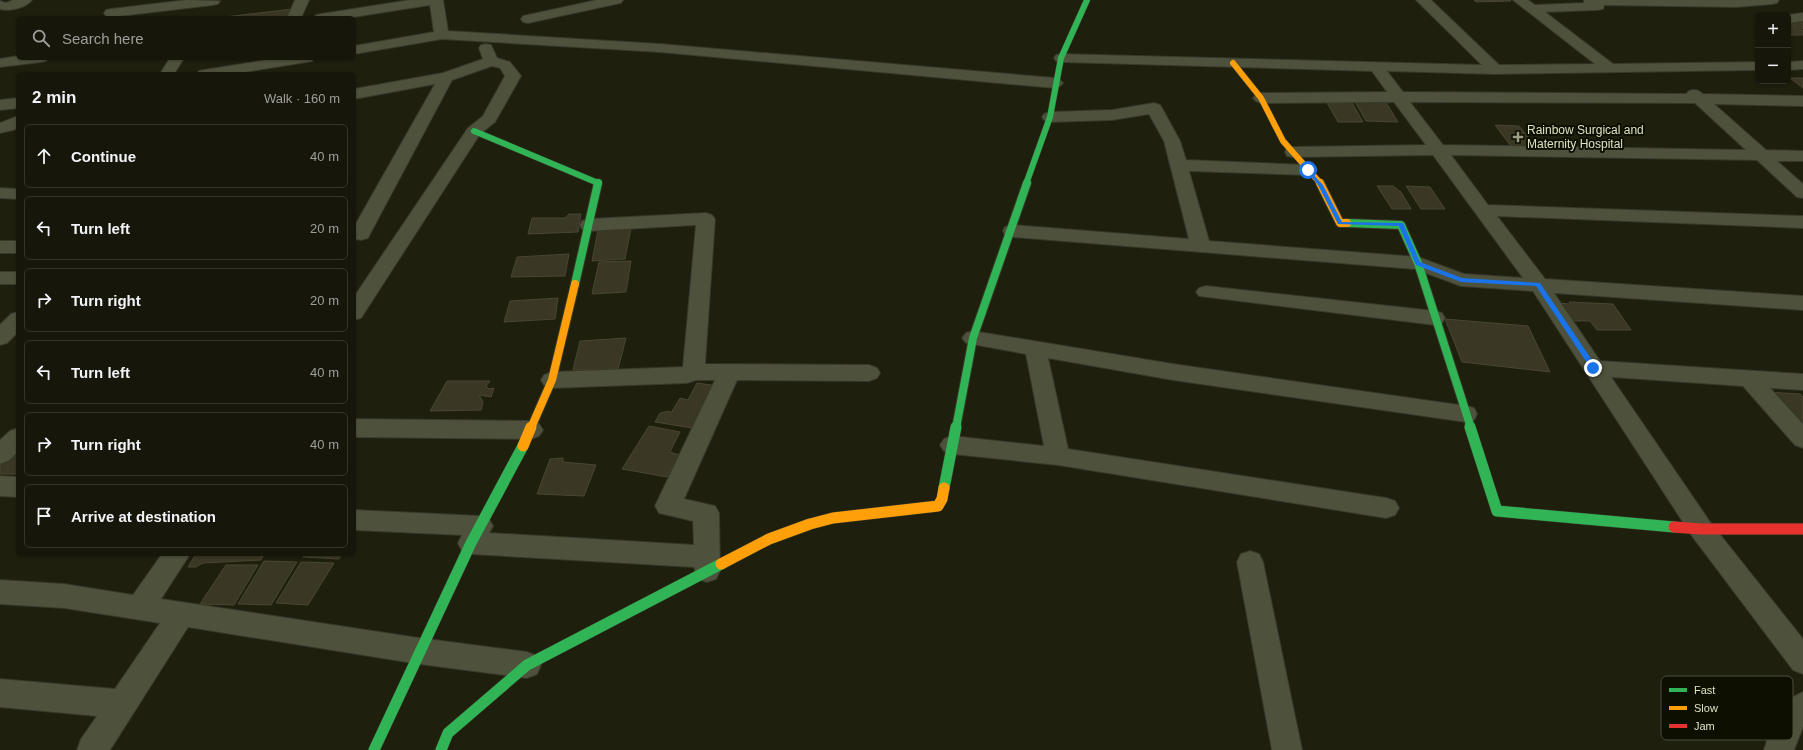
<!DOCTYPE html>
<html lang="en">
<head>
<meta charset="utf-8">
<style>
  :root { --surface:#16170a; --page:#232418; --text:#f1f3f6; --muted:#9e9f9c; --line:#35362b }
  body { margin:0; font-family:Arial,sans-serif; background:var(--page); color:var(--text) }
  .controls { position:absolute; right:12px; top:12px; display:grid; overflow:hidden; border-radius:6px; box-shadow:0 1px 3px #0004 }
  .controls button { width:36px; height:36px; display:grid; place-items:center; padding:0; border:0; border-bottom:1px solid var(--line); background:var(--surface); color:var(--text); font:20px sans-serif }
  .stop { position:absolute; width:12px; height:12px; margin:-9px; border:3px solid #1a73e8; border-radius:50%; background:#fff }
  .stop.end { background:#1a73e8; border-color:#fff; box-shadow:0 1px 4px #0008 }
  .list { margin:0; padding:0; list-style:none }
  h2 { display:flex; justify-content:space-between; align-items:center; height:52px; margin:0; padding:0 16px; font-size:17px }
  h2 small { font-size:13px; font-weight:400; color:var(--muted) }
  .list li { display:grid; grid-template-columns:26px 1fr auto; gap:12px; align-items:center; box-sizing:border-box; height:64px; margin:0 8px 8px; padding:0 8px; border:1px solid var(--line); border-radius:6px }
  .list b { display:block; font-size:15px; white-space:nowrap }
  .list em { font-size:13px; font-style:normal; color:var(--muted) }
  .icon { flex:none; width:22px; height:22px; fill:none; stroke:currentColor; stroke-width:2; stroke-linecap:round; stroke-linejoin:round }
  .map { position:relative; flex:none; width:1803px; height:750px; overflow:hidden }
  .search { position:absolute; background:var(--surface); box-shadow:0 1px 3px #0004; left:16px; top:16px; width:340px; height:44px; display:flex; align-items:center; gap:10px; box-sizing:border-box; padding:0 14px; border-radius:6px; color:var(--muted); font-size:15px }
  .panel { position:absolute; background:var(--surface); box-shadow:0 1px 3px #0004; left:16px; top:72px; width:340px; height:484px; border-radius:6px }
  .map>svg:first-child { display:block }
  .building { fill:#3a3724; stroke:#494632 }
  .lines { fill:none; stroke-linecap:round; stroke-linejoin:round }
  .street-casing { stroke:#37382a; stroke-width:2 }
  .fast-far2-casing { stroke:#37382a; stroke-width:7 }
  .fast-far1-casing { stroke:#37382a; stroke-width:10 }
  .fast-casing { stroke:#37382a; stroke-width:12 }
  .slow-far2-casing { stroke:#37382a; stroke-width:7 }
  .slow-far1-casing { stroke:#37382a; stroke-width:10 }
  .slow-casing { stroke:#37382a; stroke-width:12 }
  .jam-casing { stroke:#37382a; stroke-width:12 }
  .street { fill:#4e513b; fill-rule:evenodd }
  .fast-far2 { stroke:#30b455; stroke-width:6 }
  .fast-far1 { stroke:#30b455; stroke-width:8 }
  .fast { stroke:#30b455; stroke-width:11 }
  .slow-far2 { stroke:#ff9f0a; stroke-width:6 }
  .slow-far1 { stroke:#ff9f0a; stroke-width:8 }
  .slow { stroke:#ff9f0a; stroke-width:11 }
  .jam { stroke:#e5322d; stroke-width:11 }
  .route { fill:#1a73e8 }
  .poi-dot { fill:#9b9e83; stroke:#0d0f00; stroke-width:1.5 }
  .labels { text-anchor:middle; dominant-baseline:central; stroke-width:4; stroke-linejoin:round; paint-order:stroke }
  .far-poi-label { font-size:12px; fill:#dee2c2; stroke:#0d0f00; text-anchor:start }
  .key { fill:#0d0f00; stroke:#4c4e3a; stroke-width:1 }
  .key-label { font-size:11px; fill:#dee2c2 }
</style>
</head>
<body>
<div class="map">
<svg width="1803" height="750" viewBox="0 0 1803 750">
  <rect width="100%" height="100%" fill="#1e1f0d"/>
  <g class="building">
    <path d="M1474 0H1510L1511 1 1476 2Z"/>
    <path d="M293 9 290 18H215H216Z"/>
    <path d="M1803 21V29L1790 22Z"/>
    <path d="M1788 22 1803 31V35H1788Z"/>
    <path d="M1790 78H1803V88Z"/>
    <path d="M1354 100 1385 101 1398 122 1366 121Z"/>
    <path d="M1346 101H1351L1363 122H1338L1327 103H1347Z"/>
    <path d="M1495 125 1519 126 1538 149H1513Z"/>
    <path d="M1377 186H1393L1401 192 1411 209H1392Z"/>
    <path d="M1406 186 1430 187 1445 209H1421Z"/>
    <path d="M569 214H581L578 232 528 234 532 218H565Z"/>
    <path d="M631 228 625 259 592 261 598 230Z"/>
    <path d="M569 254 565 276 511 277 517 257Z"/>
    <path d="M631 261 626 292 592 294 599 262Z"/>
    <path d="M558 298 555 319 504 322 510 301Z"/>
    <path d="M1569 302 1613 304 1631 330H1597L1590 321H1567L1556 303 1571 304Z"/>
    <path d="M1445 319 1528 326 1550 372 1462 362Z"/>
    <path d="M626 338 618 369 573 370 580 341Z"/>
    <path d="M447 381H490L486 386 489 389 494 388 491 397 479 395 483 402 481 410 430 411Z"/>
    <path d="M697 383 718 386 692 428 655 422 660 413 669 411 671 413 680 398 688 400Z"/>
    <path d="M1767 392 1800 394 1803 397V425Z"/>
    <path d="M649 426 680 432 670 452 679 455 667 477 622 469Z"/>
    <path d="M18 445V474H0V465Z"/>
    <path d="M563 458V462L596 465 584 496 537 494 550 459Z"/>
    <path d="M196 554H264L261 560 203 563 196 567H188Z"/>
    <path d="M305 554H342L339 559 303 557Z"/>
    <path d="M264 561 297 562 271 605 238 604Z"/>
    <path d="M301 562 334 563 308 605 276 603Z"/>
    <path d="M226 565H258L234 605 200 604Z"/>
  </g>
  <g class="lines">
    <defs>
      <g id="street">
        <path d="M13 0H32C26 8 9 12 0 9V1L6 3Z"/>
        <path d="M187 0 220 1 218 4 213 5 111 17 106 16 104 13 106 10 111 9Z"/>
        <path d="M295 0H309L301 18H287Z"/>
        <path d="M410 0H443L448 31 660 44 1055 78 1060 80 1063 83 1060 86 1055 88 660 52 442 39 354 54V46L434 32 430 5 347 18H314L316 15 321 14Z"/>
        <path d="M597 0H623L621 3 616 4 528 23 523 22 521 19 523 16Z"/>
        <path d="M1416 0H1431L1499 65 1595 64 1513 0H1528L1535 5 1584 3V0H1779L1777 3 1772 4 1736 7 1604 5 1603 9 1598 10 1545 12 1613 64 1758 62V70L1495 74 1387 71 1403 92 1686 94 1689 91C1695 89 1698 90 1703 94L1803 96V106L1714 104 1766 150 1803 151V161H1777L1803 184V198L1797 197 1757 160 1451 155 1488 205 1803 216V228L1497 216 1545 279 1803 296V310L1554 293 1600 361 1803 374V390L1770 388 1803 424V448L1795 445 1743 386 1611 377 1710 522 1803 639V674L1793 670 1692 536 1533 291 1461 286 1415 269 1012 237 1005 235 1003 231 1005 227 1012 225 1189 239 1164 141 1149 114 1112 120 1050 122 1044 120 1042 117 1044 114 1050 112 1112 110 1154 103 1160 105 1162 108 1180 141 1186 160 1308 165 1314 166 1317 170 1314 174 1308 175 1189 171 1209 241 1418 257 1464 274 1523 278 1433 155 1293 157 1287 156 1285 152 1287 148 1293 147 1426 145 1394 102 1261 103 1256 101 1253 98 1256 95 1261 93 1387 92 1372 71 1061 62 1056 61 1054 58 1056 55 1061 54 1482 65ZM1410 102 1695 103 1746 150 1443 145Z"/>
        <path d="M1803 13V21L1788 23V15Z"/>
        <path d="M486 44 491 45 497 58 510 62 521 76 495 122 480 134 361 318 354 320V297L468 128 483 116 505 76 500 68 492 66 452 80 370 234 368 238 361 240 354 239V227L435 84 354 99V89L443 73 483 59 479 48 481 45Z"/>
        <path d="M18 56V58H48L46 61 41 62 0 67V59Z"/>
        <path d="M170 58H184L174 74H160Z"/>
        <path d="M279 58H314L312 61 307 62 233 74H197L199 71 204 70Z"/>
        <path d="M1803 61V69L1788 70V62Z"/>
        <path d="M18 98V108L0 110V100Z"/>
        <path d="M18 116V128L13 130 0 133V123Z"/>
        <path d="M0 188 18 189V199L0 198Z"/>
        <path d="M706 213 712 215 715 219 705 364 869 365 877 368 880 373 877 378 869 381 737 380 684 499 715 506 719 513 720 571 716 579 707 582 698 579 694 567 471 554 462 551 458 543 462 535 354 530V510L480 516 489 519 493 526 489 533 694 545 693 521 659 513 655 506 715 380H696L687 383 552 388 544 385 541 380 544 375 552 372 683 367 696 225 589 231 582 229 580 225 582 221 589 219Z"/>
        <rect x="0" y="241" width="18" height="12"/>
        <rect x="0" y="272" width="18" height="12"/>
        <path d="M1206 286 1435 311 1442 313 1445 318 1442 323 1435 325 1199 296 1196 292 1199 288Z"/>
        <path d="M18 312V332L7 343 0 345V325L11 314Z"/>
        <path d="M973 331 1173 364 1466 406 1474 408 1477 414 1474 420 1466 422 1173 380 1048 358 1068 449 1386 498 1395 501 1399 508 1395 515 1386 518 1058 465 952 454 944 451 940 445 944 439 952 436 1044 446 1026 354 966 343 962 338 966 333Z"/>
        <path d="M354 419 531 421 539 424 543 430 539 436 531 439 354 437Z"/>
        <path d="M18 428V452L8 461 0 464V440L10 431Z"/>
        <path d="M0 476 18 477V497L0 496Z"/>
        <path d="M1250 551 1259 554 1263 562 1302 750H1272L1237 562 1241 554Z"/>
        <path d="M162 554H190L161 599 419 638 527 652 537 656 541 665 537 674 527 678 419 664 188 627 110 750H77L81 739 97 716 0 707V679L115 689 160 623 64 608 0 604V580L64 584 133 595Z"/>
        <path d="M1803 692V727L1794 750H1764C1772 725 1776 703 1803 692Z"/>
      </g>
      <g id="fast-far2">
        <path d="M474 131 598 183V184"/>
        <path d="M1026 184 1050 117 1061 58 1087 0"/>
      </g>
      <g id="fast-far1">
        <path d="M1347 223 1401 225 1418 263 1471 428"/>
        <path d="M575 284 598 183"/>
        <path d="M956 428 973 338 1027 183"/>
      </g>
      <g id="fast">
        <path d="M1470 427 1497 511 1674 527"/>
        <path d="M944 488 956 427"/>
        <path d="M374 750 471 543 523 446"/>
        <path d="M441 750 448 733 527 665 721 564"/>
      </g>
      <path id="slow-far2" d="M1233 63 1261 98 1283 141 1321 184"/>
      <g id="slow-far1">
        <path d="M1320 183 1340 223H1347"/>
        <path d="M531 428 552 380 575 284"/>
      </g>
      <g id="slow">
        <path d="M523 446 531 427"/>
        <path d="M721 564 769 539 810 524 833 518 938 506 942 499 944 488"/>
      </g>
      <path id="jam" d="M1674 527 1701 529H1803"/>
    </defs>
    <use href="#street" class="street-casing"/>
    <use href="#fast-far2" class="fast-far2-casing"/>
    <use href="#fast-far1" class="fast-far1-casing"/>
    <use href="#fast" class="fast-casing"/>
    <use href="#slow-far2" class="slow-far2-casing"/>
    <use href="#slow-far1" class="slow-far1-casing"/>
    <use href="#slow" class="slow-casing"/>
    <use href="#jam" class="jam-casing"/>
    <use href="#street" class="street"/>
    <use href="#fast-far2" class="fast-far2"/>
    <use href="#fast-far1" class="fast-far1"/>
    <use href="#fast" class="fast"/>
    <use href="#slow-far2" class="slow-far2"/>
    <use href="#slow-far1" class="slow-far1"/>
    <use href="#slow" class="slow"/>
    <use href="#jam" class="jam"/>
  </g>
  <path class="route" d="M1308 169 1323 185 1342 222 1403 223 1420 262 1462 278 1540 283 1596 366V369H1591L1536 286 1461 282 1416 265 1399 226 1338 224 1318 185 1306 170Z"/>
  <path class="poi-dot" d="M1516 131h4v4h4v4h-4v4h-4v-4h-4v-4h4z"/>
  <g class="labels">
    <g class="far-poi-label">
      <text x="1527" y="130">Rainbow Surgical and<tspan x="1527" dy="14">Maternity Hospital</tspan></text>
    </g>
  </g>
  <rect x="1661" y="676" width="132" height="64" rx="6" class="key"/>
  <rect x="1669" y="688" width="18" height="4" fill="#30b455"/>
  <rect x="1669" y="706" width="18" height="4" fill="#ff9f0a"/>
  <rect x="1669" y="724" width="18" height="4" fill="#e5322d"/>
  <g class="key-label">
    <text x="1694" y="694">Fast</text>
    <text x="1694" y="712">Slow</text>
    <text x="1694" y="730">Jam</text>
  </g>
</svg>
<div class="controls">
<button>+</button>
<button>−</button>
</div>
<div class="stop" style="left:1308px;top:170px"></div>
<div class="stop end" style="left:1593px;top:368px"></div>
<div class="search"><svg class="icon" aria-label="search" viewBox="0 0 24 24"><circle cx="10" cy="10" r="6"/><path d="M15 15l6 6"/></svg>Search here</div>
<section class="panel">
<h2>2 min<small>Walk · 160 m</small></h2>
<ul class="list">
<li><svg class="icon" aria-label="ahead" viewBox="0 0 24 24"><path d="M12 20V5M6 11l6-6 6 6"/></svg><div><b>Continue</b></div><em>40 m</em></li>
<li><svg class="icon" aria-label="left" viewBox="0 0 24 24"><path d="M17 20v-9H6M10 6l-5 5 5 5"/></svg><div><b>Turn left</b></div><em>20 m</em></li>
<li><svg class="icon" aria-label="right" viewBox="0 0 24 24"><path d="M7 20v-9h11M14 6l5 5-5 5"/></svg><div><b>Turn right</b></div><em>20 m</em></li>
<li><svg class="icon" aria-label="left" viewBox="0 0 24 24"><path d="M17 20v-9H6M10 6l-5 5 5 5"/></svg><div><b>Turn left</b></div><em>40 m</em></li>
<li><svg class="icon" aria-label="right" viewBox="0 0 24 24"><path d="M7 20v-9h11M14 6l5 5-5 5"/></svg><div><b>Turn right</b></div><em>40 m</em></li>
<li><svg class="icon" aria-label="arrive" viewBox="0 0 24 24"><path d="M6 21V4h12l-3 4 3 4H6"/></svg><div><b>Arrive at destination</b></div></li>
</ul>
</section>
</div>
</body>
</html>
